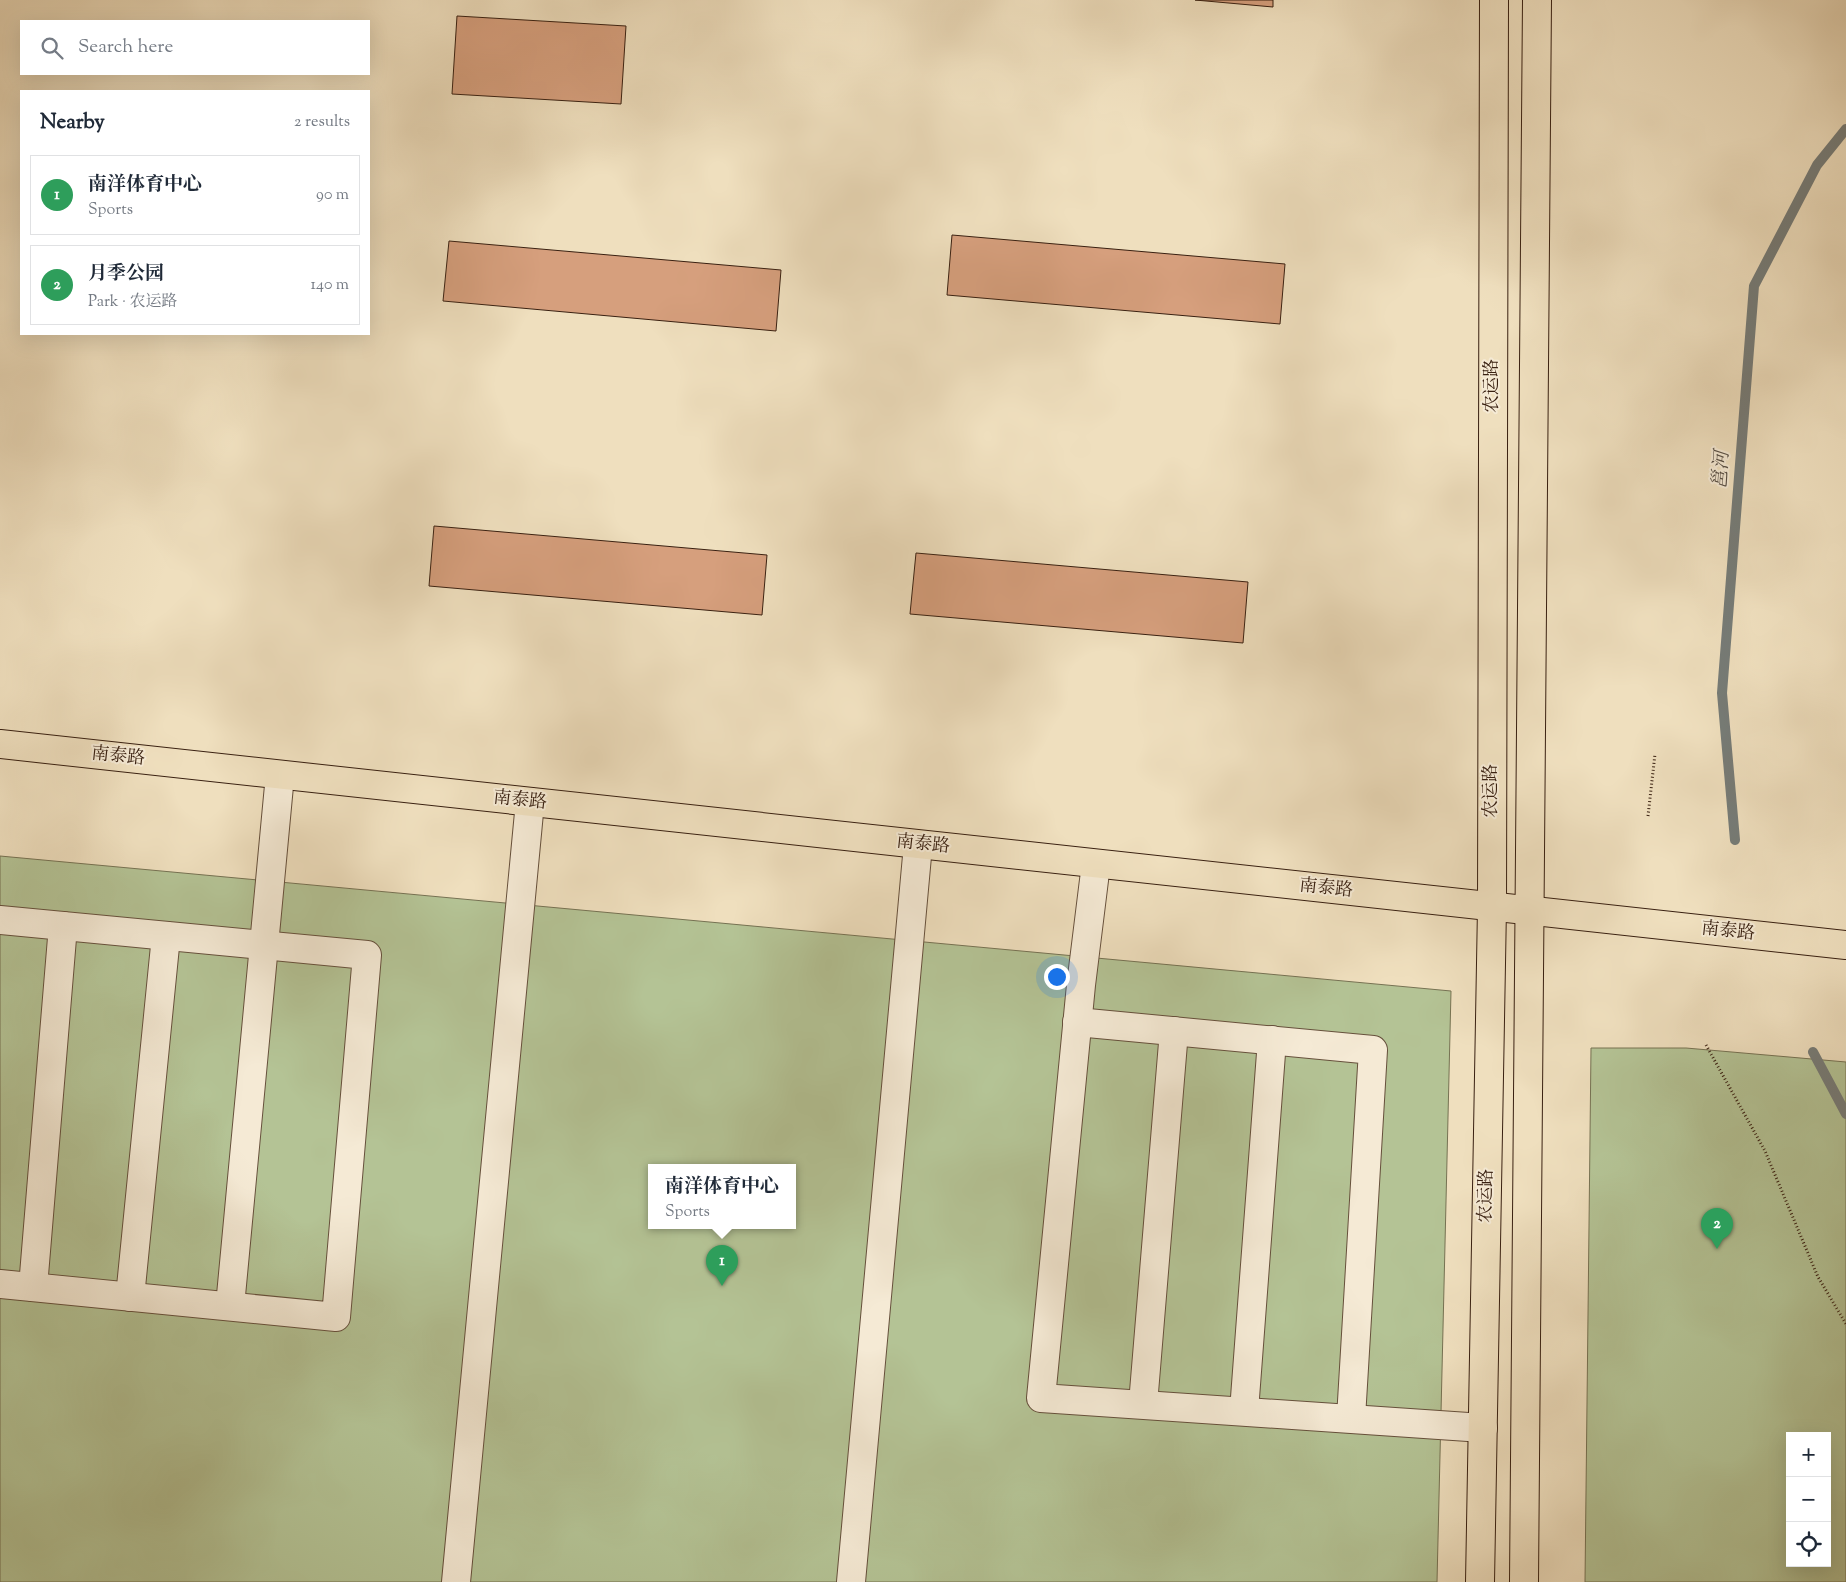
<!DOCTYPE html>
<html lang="en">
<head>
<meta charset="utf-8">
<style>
  :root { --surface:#fff; --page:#f6f6f7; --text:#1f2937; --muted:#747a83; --line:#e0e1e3; --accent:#7c3aed }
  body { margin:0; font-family:"Sorts Mill Goudy","Noto Serif SC",serif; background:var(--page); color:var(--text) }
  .controls { position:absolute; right:15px; bottom:15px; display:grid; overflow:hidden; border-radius:0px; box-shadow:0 5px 20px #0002 }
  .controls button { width:45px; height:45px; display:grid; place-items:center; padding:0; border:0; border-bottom:1px solid var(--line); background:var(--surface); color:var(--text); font:25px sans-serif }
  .you { position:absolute; left:1056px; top:976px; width:18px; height:18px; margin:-12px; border:4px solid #fff; border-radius:50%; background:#1a73e8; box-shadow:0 0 0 8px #1a73e833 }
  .badge { display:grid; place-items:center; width:32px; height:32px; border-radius:50%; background:var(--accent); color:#fff; font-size:16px; font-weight:700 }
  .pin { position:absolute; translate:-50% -41px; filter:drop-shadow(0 1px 2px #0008) }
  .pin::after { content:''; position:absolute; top:26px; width:18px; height:15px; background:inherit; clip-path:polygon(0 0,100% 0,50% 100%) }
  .popup { position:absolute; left:648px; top:1164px; width:148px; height:65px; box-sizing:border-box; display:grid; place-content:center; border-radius:0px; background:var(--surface); filter:drop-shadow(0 1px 4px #0005); font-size:16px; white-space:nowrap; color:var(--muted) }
  .popup b { font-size:19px; color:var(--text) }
  .popup::after { content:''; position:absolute; left:50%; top:100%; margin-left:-10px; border:10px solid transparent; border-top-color:var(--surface) }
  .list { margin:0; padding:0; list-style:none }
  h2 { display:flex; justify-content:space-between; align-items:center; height:65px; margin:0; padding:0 20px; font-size:21px }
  h2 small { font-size:16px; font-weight:400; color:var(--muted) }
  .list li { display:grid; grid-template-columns:32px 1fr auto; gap:15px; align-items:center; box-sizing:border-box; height:80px; margin:0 10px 10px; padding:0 10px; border:1px solid var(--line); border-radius:0px }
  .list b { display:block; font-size:19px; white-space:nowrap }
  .list p { margin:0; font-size:16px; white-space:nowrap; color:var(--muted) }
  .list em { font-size:16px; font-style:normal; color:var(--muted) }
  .icon { flex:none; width:28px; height:28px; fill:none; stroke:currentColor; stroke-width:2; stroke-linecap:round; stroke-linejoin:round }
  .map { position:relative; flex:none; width:1846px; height:1582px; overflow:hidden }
  .search { position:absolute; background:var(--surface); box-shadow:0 5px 20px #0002; left:20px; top:20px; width:350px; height:55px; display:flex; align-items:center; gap:12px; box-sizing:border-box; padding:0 18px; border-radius:0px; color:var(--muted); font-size:19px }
  .panel { position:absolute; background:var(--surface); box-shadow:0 5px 20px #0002; left:20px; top:90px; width:350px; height:245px; border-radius:0px }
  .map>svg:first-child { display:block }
  .green { fill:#b4c395; stroke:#767253; fill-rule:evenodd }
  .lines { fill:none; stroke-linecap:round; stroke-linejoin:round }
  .stream { stroke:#767c78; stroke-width:10 }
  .building { fill:#d69f7d; stroke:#392011 }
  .minor-casing { stroke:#66503c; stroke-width:30 }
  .major-casing { stroke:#392011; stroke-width:30 }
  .path { stroke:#392011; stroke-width:3; stroke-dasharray:1 2.5; stroke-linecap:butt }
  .minor { stroke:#f5ead5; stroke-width:28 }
  .major { stroke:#efdfbe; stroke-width:28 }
  .labels { text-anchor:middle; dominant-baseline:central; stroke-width:4; stroke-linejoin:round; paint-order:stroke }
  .street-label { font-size:18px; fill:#392011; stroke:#f5ead5 }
  .water-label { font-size:19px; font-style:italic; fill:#574e44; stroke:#f5ead5 }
</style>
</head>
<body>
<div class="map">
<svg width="1846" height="1582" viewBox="0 0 1846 1582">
  <rect width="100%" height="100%" fill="#efdfbe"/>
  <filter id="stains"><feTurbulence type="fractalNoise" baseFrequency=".004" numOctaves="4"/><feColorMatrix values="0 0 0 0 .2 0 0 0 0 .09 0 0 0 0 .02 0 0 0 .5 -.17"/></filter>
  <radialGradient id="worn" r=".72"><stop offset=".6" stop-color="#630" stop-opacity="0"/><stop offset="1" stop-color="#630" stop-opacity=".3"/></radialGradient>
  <g class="green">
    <path d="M0 856 1451 991 1437 1582H0ZM652 1167H792V1225H652Z"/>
    <path d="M1591 1048H1686L1846 1062V1582H1585ZM1790 1436H1827V1563H1790Z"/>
  </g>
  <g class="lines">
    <g class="stream">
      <path d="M1735 840 1722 693 1754 286 1817 165 1846 129"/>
      <path d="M1813 1052 1846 1114"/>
    </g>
  </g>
  <g class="building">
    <path d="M1195 0H1273V7Z"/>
    <path d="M457 16 626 26 621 104 452 94Z"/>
    <path d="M952 235 1285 264 1280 324 947 295Z"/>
    <path d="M449 241 781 270 776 331 443 301Z"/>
    <path d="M434 526 767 555 762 615 429 586Z"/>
    <path d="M916 553 1248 582 1243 643 910 614Z"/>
  </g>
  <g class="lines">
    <defs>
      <g id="minor">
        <path d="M1096 864 1081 985 1041 1398 1483 1428"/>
        <path d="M0 920 367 955 336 1317 0 1284"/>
        <path d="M1077 1022 1373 1050 1351 1418"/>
        <path d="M33 1287 63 926"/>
        <path d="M130 1297 166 936"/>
        <path d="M230 1306 280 775"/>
        <path d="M1143 1404 1174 1031"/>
        <path d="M1244 1411 1272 1040"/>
        <path d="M456 1582 530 802"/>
        <path d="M851 1582 918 845"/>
      </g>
      <g id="major">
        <path d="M0 744 1846 945"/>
        <path d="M1480 1582 1492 907 1494 0"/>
        <path d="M1524 1582 1537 0"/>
      </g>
    </defs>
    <use href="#minor" class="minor-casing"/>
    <use href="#major" class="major-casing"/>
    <g class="path">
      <path d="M1648 816 1655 754"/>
      <path d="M1706 1045 1765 1151 1818 1277 1846 1324"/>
    </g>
    <use href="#minor" class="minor"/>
    <use href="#major" class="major"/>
  </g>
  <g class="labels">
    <g class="street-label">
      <text transform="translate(1493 386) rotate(-90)">农运路</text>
      <text transform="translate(118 757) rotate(6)">南泰路</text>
      <text transform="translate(1492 791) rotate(-90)">农运路</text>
      <text transform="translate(520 801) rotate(6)">南泰路</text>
      <text transform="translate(923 845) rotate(6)">南泰路</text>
      <text transform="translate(1326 889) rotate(6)">南泰路</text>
      <text transform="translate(1728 932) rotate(6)">南泰路</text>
      <text transform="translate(1487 1196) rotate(-89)">农运路</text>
    </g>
    <g class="water-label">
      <text transform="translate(1722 470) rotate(-86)">邕河</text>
    </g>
  </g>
  <rect width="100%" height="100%" filter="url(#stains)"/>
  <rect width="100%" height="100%" fill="url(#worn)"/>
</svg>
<div class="controls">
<button>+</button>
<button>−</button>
<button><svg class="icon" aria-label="locate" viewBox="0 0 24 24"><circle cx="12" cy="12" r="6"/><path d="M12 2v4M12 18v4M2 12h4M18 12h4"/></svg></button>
</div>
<div class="you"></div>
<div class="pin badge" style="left:722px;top:1286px;background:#2e9e5b">1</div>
<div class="popup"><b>南洋体育中心</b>Sports</div>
<div class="pin badge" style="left:1717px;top:1249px;background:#2e9e5b">2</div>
<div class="search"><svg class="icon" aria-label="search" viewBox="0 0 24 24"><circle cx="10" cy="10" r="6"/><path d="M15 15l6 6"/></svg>Search here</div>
<section class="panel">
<h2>Nearby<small>2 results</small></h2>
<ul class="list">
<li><span class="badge" style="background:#2e9e5b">1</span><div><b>南洋体育中心</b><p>Sports</p></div><em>90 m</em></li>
<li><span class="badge" style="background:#2e9e5b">2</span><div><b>月季公园</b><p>Park · 农运路</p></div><em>140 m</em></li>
</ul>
</section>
</div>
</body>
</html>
